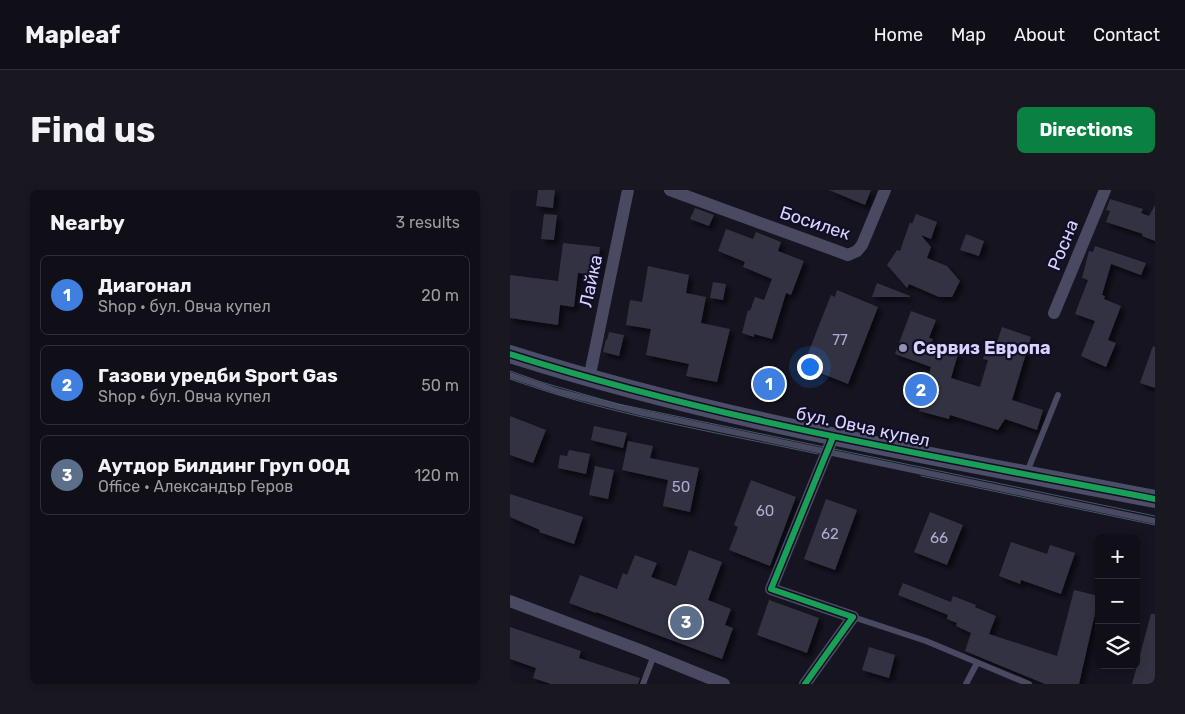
<!DOCTYPE html>
<html lang="en">
<head>
<meta charset="utf-8">
<style>
  :root { --surface:#100f18; --page:#191821; --text:#f1f3f6; --muted:#9c9ca2; --line:#302f37; --accent:#0b8043 }
  body { margin:0; font-family:Rubik,sans-serif; background:var(--page); color:var(--text) }
  .controls { position:absolute; right:15px; bottom:15px; display:grid; overflow:hidden; border-radius:8px; box-shadow:0 2px 8px #0003 }
  .controls button { width:45px; height:45px; display:grid; place-items:center; padding:0; border:0; border-bottom:1px solid var(--line); background:var(--surface); color:var(--text); font:25px sans-serif }
  .you { position:absolute; left:299px; top:176px; width:18px; height:18px; margin:-12px; border:4px solid #fff; border-radius:50%; background:#1a73e8; box-shadow:0 0 0 8px #1a73e833 }
  .badge { display:grid; place-items:center; width:32px; height:32px; border-radius:50%; background:var(--accent); color:#fff; font-size:16px; font-weight:700 }
  .pin { position:absolute; translate:-50% -50%; border:2px solid #fff; box-shadow:0 1px 5px #0006 }
  .list { margin:0; padding:0; list-style:none }
  h2 { display:flex; justify-content:space-between; align-items:center; height:65px; margin:0; padding:0 20px; font-size:21px }
  h2 small { font-size:16px; font-weight:400; color:var(--muted) }
  .list li { display:grid; grid-template-columns:32px 1fr auto; gap:15px; align-items:center; box-sizing:border-box; height:80px; margin:0 10px 10px; padding:0 10px; border:1px solid var(--line); border-radius:8px }
  .list b { display:block; font-size:19px; white-space:nowrap }
  .list p { margin:0; font-size:16px; white-space:nowrap; color:var(--muted) }
  .list em { font-size:16px; font-style:normal; color:var(--muted) }
  .icon { flex:none; width:28px; height:28px; fill:none; stroke:currentColor; stroke-width:2; stroke-linecap:round; stroke-linejoin:round }
  .map { position:relative; flex:none; width:645px; height:494px; overflow:hidden; border-radius:8px }
  header { display:flex; align-items:center; gap:30px; box-sizing:border-box; height:70px; padding:0 25px; background:var(--surface); border-bottom:1px solid var(--line) }
  header strong { font-size:24px }
  nav { display:flex; gap:28px; margin-inline-start:auto; font-size:18px }
  .intro { display:flex; align-items:center; justify-content:space-between; box-sizing:border-box; height:120px; padding:0 30px }
  h1 { margin:0; font-size:35px }
  .button { padding:12px 22px; border-radius:8px; background:var(--accent); color:#fff; font-size:18px; font-weight:700 }
  main { display:flex; gap:30px; padding:0 30px }
  aside { flex:1; background:var(--surface); border-radius:8px; box-shadow:0 2px 8px #0003 }
  .map>svg:first-child { display:block }
  .building { fill:#333243; filter:url(#shadow) }
  .lines { fill:none; stroke-linecap:round; stroke-linejoin:round }
  .service { stroke:#494a61; stroke-width:6 }
  .minor { stroke:#494a61; stroke-width:12 }
  .secondary { stroke:#4c4d67; stroke-width:18 }
  .tram { stroke:#415b6b; stroke-width:1 }
  .cycleway-casing { stroke:#110e26; stroke-width:9 }
  .cycleway { stroke:#1a9f57; stroke-width:6 }
  .poi-dot { fill:#9291b1; stroke:#110e26; stroke-width:2 }
  .labels { text-anchor:middle; dominant-baseline:central; stroke-width:4.5; stroke-linejoin:round; paint-order:stroke }
  .number-label { font-size:15px; fill:#adacd0 }
  .street-label { font-size:18px; fill:#d6d4ff; stroke:#110e26 }
  .poi-label { font-size:18px; font-weight:bold; fill:#d6d4ff; stroke:#110e26; text-anchor:start }
</style>
</head>
<body>
<header>
<strong>Mapleaf</strong>
<nav><a>Home</a><a>Map</a><a>About</a><a>Contact</a></nav>
</header>
<div class="intro"><h1>Find us</h1><a class="button">Directions</a></div>
<main>
<aside>
<h2>Nearby<small>3 results</small></h2>
<ul class="list">
<li><span class="badge" style="background:#3f7fe0">1</span><div><b>Диагонал</b><p>Shop · бул. Овча купел</p></div><em>20 m</em></li>
<li><span class="badge" style="background:#3f7fe0">2</span><div><b>Газови уредби Sport Gas</b><p>Shop · бул. Овча купел</p></div><em>50 m</em></li>
<li><span class="badge" style="background:#5c6f8a">3</span><div><b>Аутдор Билдинг Груп ООД</b><p>Office · Александър Геров</p></div><em>120 m</em></li>
</ul>
</aside>
<div class="map">
<svg width="645" height="494" viewBox="0 0 645 494">
  <defs>
    <filter id="shadow"><feDropShadow dx="4" dy="4" stdDeviation="2.5" flood-color="#0009"/></filter>
  </defs>
  <rect width="100%" height="100%" fill="#151420"/>
  <g class="building">
    <path d="M28 0H45L43 18 26 16Z"/>
    <path d="M319 0H361L355 15Z"/>
    <path d="M600 9 633 19 631 23 639 26 645 15V51L632 46 633 44 596 32 600 21 596 20Z"/>
    <path d="M185 18 204 25 199 36 180 29Z"/>
    <path d="M34 24 47 25 44 50 31 49Z"/>
    <path d="M406 24 427 32 421 49 411 45 421 57 417 68 437 76 450 91 442 107H429L399 94 397 98 377 75 387 60 390 61 400 32 402 34Z"/>
    <path d="M216 39 243 49 246 42 271 52 268 61 294 71 281 105 276 103 262 149 244 144V147L232 143 238 120 240 121 245 107 254 110 262 89 233 77 235 72 208 61Z"/>
    <path d="M456 44 474 51 469 66 450 60Z"/>
    <path d="M53 53 90 57 87 85 68 83 64 117 50 115 48 135 0 128V85L48 91Z"/>
    <path d="M585 56 636 73 631 85 601 74 592 105 595 106 594 109 611 116 598 150 606 153 596 177 571 166 585 131 565 124 578 90 572 88 579 61 583 62Z"/>
    <path d="M138 76 179 85 176 103 196 107 191 133 220 139 207 192 176 186 179 174 136 165 141 139 116 135 120 110 132 112Z"/>
    <path d="M203 92 216 94 213 110 200 108Z"/>
    <path d="M367 93 400 106V107H362Z"/>
    <path d="M327 100 368 117 338 194 293 176 321 105 325 107Z"/>
    <path d="M401 121 426 130 419 148 423 149 420 156 448 164 441 188 470 197 478 170 473 169 479 149 487 152 492 137 521 147 502 210 533 220 527 240 495 229 488 240 440 225 439 229 409 221 421 177 385 164Z"/>
    <path d="M99 142 114 145 109 166 93 162 96 149 97 150Z"/>
    <path d="M643 156 645 157V198L630 193Z"/>
    <path d="M253 179 273 184 268 206 247 200Z"/>
    <path d="M0 226 36 240 23 273 0 265Z"/>
    <path d="M84 236 117 243 113 258 81 250Z"/>
    <path d="M118 251 143 256 140 268 189 278 180 322 153 316 158 290 112 280Z"/>
    <path d="M59 260 80 264 76 284 48 278 50 265 57 266Z"/>
    <path d="M85 276 104 280 98 309 79 305Z"/>
    <path d="M241 290 286 307 260 376 219 360 228 337 224 335Z"/>
    <path d="M0 304 73 327 64 354 29 342 30 340 0 327Z"/>
    <path d="M316 309 347 320 325 380 294 369Z"/>
    <path d="M420 322 453 335 437 375 404 362Z"/>
    <path d="M501 352 537 364 540 355 565 363 551 404 511 390 510 394 489 386Z"/>
    <path d="M179 360 212 372 198 410 221 419 215 435 223 438 212 469 86 422V423L59 413 70 385 107 399 113 383 117 385 125 365 147 373 141 387 166 396Z"/>
    <path d="M393 393 441 412 443 406 466 415 465 417 486 426 479 444 547 466 564 400 589 406 569 494H535L455 461 461 443 446 436 447 433 437 429 438 425 388 405Z"/>
    <path d="M259 410 309 428 297 463 247 445Z"/>
    <path d="M641 424H645V494H622Z"/>
    <path d="M0 437 71 461 69 468 130 488 128 494H41L23 488 26 478 0 469Z"/>
    <path d="M359 457 385 465 379 488 352 480Z"/>
  </g>
  <g class="lines">
    <g class="service">
      <path d="M0 185 50 202 133 223 645 331"/>
      <path d="M517 282 548 205"/>
      <path d="M343 427 416 451 519 494"/>
      <path d="M133 494 144 465"/>
      <path d="M456 494 467 473"/>
    </g>
    <g class="minor">
      <path d="M160 0 338 65 347 61 352 55 375 0"/>
      <path d="M544 123 595 0"/>
      <path d="M79 189 118 0"/>
      <path d="M0 411 130 460 214 494"/>
      <path d="M295 494 343 427 261 399 323 247"/>
    </g>
    <path class="secondary" d="M0 164C211 231 429 267 645 309"/>
    <g class="tram">
      <path d="M0 181 31 192 108 214 645 326"/>
      <path d="M0 189C100 225 205 242 308 264"/>
      <path d="M411 286 645 335"/>
    </g>
    <defs>
      <g id="cycleway">
        <path d="M0 164C211 231 429 267 645 309"/>
        <path d="M295 494 343 427 261 399 323 247"/>
      </g>
    </defs>
    <use href="#cycleway" class="cycleway-casing"/>
    <use href="#cycleway" class="cycleway"/>
  </g>
  <circle class="poi-dot" cx="393" cy="158" r="5"/>
  <g class="labels">
    <g class="number-label">
      <text x="330" y="150">77</text>
      <text x="171" y="297">50</text>
      <text x="255" y="321">60</text>
      <text x="320" y="344">62</text>
      <text x="429" y="348">66</text>
    </g>
    <g class="street-label">
      <text transform="translate(305 33) rotate(18)">Босилек</text>
      <text transform="translate(553 55) rotate(-68)">Росна</text>
      <text transform="translate(81 91) rotate(-78)">Лайка</text>
      <text transform="translate(353 237) rotate(12)">бул. Овча купел</text>
    </g>
    <g class="poi-label">
      <text x="403" y="158">Сервиз Европа</text>
    </g>
  </g>
</svg>
<div class="controls">
<button>+</button>
<button>−</button>
<button><svg class="icon" aria-label="layers" viewBox="0 0 24 24"><path d="M12 4l9 5-9 5-9-5zM3 14l9 5 9-5"/></svg></button>
</div>
<div class="you"></div>
<div class="pin badge" style="left:259px;top:194px;background:#3f7fe0">1</div>
<div class="pin badge" style="left:411px;top:200px;background:#3f7fe0">2</div>
<div class="pin badge" style="left:176px;top:432px;background:#5c6f8a">3</div>
</div>
</main>
</body>
</html>
